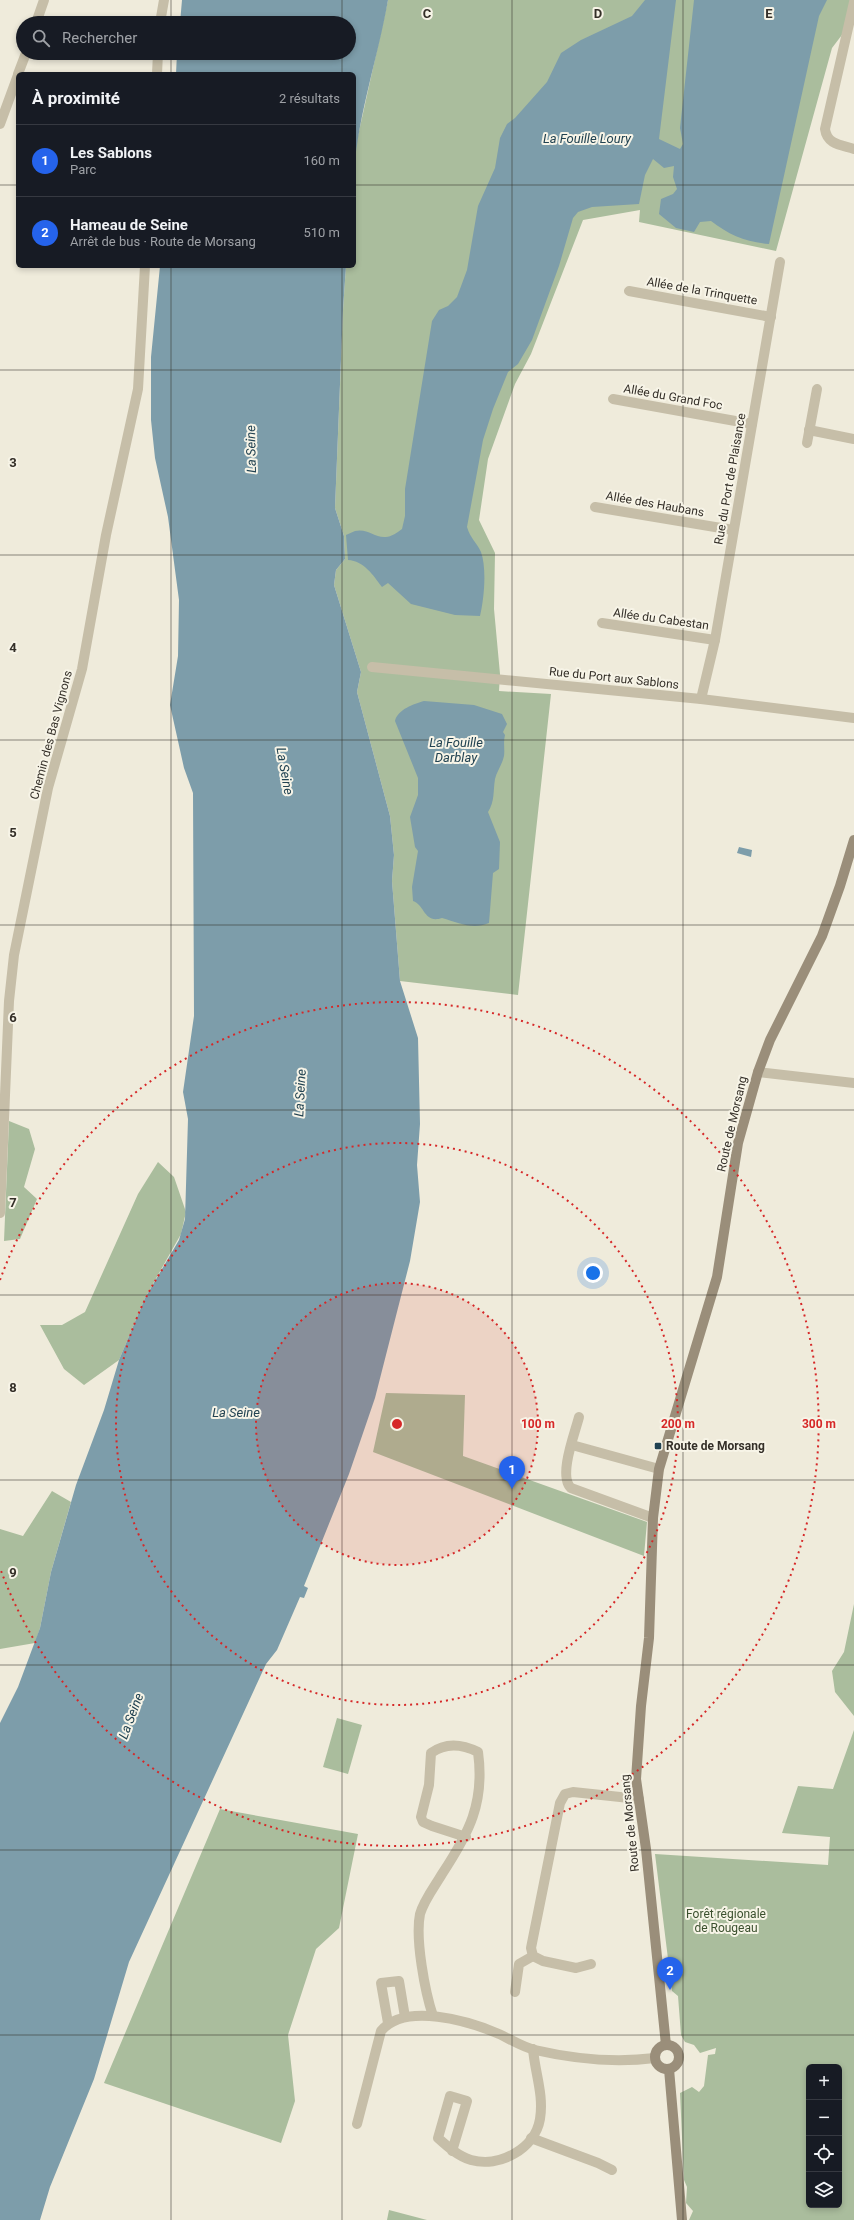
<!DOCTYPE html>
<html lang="fr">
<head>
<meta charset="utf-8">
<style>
  :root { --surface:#171b24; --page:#242831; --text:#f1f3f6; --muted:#9ea1a6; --line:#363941; --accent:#2563eb }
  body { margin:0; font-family:Roboto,sans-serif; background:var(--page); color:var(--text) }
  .controls { position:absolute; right:12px; bottom:12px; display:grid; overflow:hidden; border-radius:6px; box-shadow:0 2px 6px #0003 }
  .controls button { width:36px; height:36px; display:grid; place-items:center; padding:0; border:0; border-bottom:1px solid var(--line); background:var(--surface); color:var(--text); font:20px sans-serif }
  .you { position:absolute; left:593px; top:1273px; width:14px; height:14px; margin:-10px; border:3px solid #fff; border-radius:50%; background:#1a73e8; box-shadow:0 0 0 6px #1a73e833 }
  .badge { display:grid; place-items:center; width:26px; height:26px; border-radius:50%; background:var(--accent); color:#fff; font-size:13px; font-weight:700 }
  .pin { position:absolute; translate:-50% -33px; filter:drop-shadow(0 1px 2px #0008) }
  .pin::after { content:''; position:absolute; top:21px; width:14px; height:12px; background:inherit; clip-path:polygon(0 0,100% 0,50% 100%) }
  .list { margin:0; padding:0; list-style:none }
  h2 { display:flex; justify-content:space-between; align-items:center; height:52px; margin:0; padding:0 16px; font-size:17px }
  h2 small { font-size:13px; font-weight:400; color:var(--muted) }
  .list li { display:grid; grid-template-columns:26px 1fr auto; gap:12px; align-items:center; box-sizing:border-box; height:72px; padding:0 16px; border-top:1px solid var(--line) }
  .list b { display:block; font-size:15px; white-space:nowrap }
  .list p { margin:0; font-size:13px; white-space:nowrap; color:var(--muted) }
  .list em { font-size:13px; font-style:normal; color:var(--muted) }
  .icon { flex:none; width:22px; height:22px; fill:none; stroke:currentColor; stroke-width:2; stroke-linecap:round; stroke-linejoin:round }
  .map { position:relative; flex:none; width:854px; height:2220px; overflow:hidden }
  .search { position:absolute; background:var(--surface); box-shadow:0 2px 6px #0003; left:16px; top:16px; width:340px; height:44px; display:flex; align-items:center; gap:10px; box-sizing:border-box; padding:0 14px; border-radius:22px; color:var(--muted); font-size:15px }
  .panel { position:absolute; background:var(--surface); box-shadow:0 2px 6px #0003; left:16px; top:72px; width:340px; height:196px; border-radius:6px }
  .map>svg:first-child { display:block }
  .green { fill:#aabd9d; fill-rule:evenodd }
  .water { fill:#7d9daa }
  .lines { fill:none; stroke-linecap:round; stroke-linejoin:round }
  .street { stroke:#c6bea8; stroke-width:10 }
  .secondary { stroke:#9a8e7a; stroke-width:10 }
  .grid { fill:none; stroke:#342f28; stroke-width:1; stroke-opacity:0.55 }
  .ring { fill:none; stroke:#d62828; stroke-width:2; stroke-dasharray:2 4 }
  .poi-dot { fill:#214251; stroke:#f7f4e7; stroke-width:1.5 }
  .labels { text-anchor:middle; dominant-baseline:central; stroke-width:4; stroke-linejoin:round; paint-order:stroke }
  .street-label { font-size:12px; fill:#342f28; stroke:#f7f4e7 }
  .poi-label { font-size:12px; font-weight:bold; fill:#342f28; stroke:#f7f4e7; text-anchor:start }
  .park-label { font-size:12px; fill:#3b502e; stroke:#f7f4e7 }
  .water-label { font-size:13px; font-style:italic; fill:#214251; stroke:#f7f4e7 }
  .grid-label { font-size:13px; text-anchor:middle; font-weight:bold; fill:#342f28; stroke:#f7f4e7; stroke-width:4; stroke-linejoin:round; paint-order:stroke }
  .centre { fill:#d62828; stroke:#f7f4e7; stroke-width:2 }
  .ring-label { font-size:12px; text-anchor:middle; font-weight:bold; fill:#d62828; stroke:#f7f4e7; stroke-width:4; stroke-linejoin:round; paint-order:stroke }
</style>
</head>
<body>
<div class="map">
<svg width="854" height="2220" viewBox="0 0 854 2220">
  <rect width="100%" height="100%" fill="#efebdb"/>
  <g class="green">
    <path d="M388 0H854V19L832 48 776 251 639 222 640 210 583 220 531 354 515 384 488 459 479 520 495 553 494 609 500 674 499 691 551 694 518 995 400 981 392 881 394 855 390 816 357 692 361 672 334 585 336 570 345 559 344 536 335 508 343 310 346 266H354V170L356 145Z"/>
    <path d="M9 1121 29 1129 35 1149 24 1187 37 1199 20 1239 4 1241Z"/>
    <path d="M158 1162 174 1177 186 1212 181 1234 145 1298 119 1360 84 1385 64 1369 40 1325H62L85 1312 138 1194Z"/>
    <path d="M386 1393 465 1395 463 1456 647 1522 644 1556 373 1452Z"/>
    <path d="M52 1491 71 1502 51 1572 40 1628 35 1643 0 1649V1529L23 1536Z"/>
    <path d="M854 1604V1716L835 1692 832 1671 844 1652Z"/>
    <path d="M337 1718 362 1725 348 1774 323 1767Z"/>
    <path d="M854 1730V2220H689L693 2211 686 2203 687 2187 684 2180 680 2093 692 2087 699 2092 704 2086 708 2055 715 2054 716 2048 700 2053 694 2045 685 2042 681 2035 678 1996 672 1991 655 1854 828 1865 830 1837 782 1833 798 1786 833 1789ZM809 2067H839V2205H809Z"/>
    <path d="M220 1809 358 1834 339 1928 316 1949 288 2035 295 2101 281 2143 104 2083Z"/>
    <path d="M389 2210 427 2220H387Z"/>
  </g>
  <g class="water">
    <path d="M182 0H388C378 57 359 112 354 170V74H176L177 53H349V23H180Z"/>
    <path d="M645 0H676L659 139 680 149 683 144 680 128 694 0H827L819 16 769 244C746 242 729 235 711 221L700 222 694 232 676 228 659 214 661 199 673 194 677 189 673 177 674 166 664 168 653 159 645 175 639 204 592 207 578 212 573 218 559 266 532 340 518 364 508 372 493 409 483 440 467 527C470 538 477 543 481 552 487 569 484 599 480 616L455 615 411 604 388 583 382 587C373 575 364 561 348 560L346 535C349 534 352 532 355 531 373 527 379 548 402 529L405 516V489L432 321 439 310 448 306 457 297 467 270 478 206 495 168 500 138 507 124 515 118 547 82 561 53 581 40 632 16Z"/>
    <path d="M160 266H346L343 310 335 508 344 536 345 559 336 570 334 585 361 672 357 692 390 816 394 855 392 881 400 981 418 1038 420 1124 417 1165 420 1202 410 1261 375 1398 349 1474 304 1586 308 1588 304 1598 300 1597 277 1650 266 1664 129 1962 94 2079 50 2187 40 2220H0V1723L18 1687 40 1628 51 1572 76 1485 104 1410 119 1360 145 1298 179 1240 185 1219 188 1119 183 1092 194 1016 193 793 184 768 170 705 178 656 179 600 168 517 155 458 151 420V357Z"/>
    <path d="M424 701 474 705 502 714 507 724 503 732 505 735C503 742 505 749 504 756 502 765 497 771 495 779 493 791 495 801 488 812L500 842 499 869 493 873 489 923C473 930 459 923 442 918 424 924 425 905 413 901L412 887 418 851 415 847 410 817 418 795V778L395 721C398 709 414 704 424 701Z"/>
    <path d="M739 847 752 850 751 857 737 853Z"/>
  </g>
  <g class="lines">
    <g class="street">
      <path d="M854 2 825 129C827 145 842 145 854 149"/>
      <path d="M36 23 44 0"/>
      <path d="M160 23 164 0"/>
      <path d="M18 74 26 53"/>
      <path d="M157 74 158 53"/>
      <path d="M0 124 18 75"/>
      <path d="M629 291 771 317"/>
      <path d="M613 399 752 424"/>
      <path d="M809 430 854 439"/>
      <path d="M807 443 817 389"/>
      <path d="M595 507 733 530"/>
      <path d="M602 623 715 640"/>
      <path d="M372 667 701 699 854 718"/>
      <path d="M701 699 715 640 780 262"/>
      <path d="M758 1072 854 1083"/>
      <path d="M0 1213 9 1001 14 955 48 788 82 669 106 535 138 389 145 266"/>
      <path d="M579 1417C575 1433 558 1476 571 1488L653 1518"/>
      <path d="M572 1445 659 1469"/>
      <path d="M591 1964 576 1968 543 1961 533 1956 531 1948 560 1803 565 1794 573 1792 639 1799"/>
      <path d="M515 1992 519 1964 533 1956"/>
      <path d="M433 2016C425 1992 415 1939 420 1914 424 1900 435 1886 442 1874 469 1833 485 1803 478 1752 462 1744 446 1742 431 1753L429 1785 421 1817 423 1822 432 1826 466 1837"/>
      <path d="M388 2023 381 1983 399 1981 405 2017"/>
      <path d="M357 2124 381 2031C405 2002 469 2021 499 2034 510 2039 522 2047 535 2050 574 2059 615 2063 655 2058"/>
      <path d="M531 2138 598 2163 612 2170"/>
      <path d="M452 2151 467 2101 450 2096 438 2138C448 2147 458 2156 471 2160 499 2168 535 2149 540 2119 544 2095 535 2073 533 2049"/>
    </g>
    <g class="secondary">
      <path d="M666 2045 646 1849 636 1779 641 1706 649 1638 653 1518 659 1469 717 1277 738 1143 758 1072 770 1040 822 936 840 886 854 840"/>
      <circle cx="667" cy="2057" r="12"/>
      <path d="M669 2069 682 2220"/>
    </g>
  </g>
  <path class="grid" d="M171 0V23M342 0V23M512 0V2220M683 0V2220M171 53V74M342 53V74M0 185H18M354 185H854M171 266V2220M342 266V2220M0 370H854M0 555H854M0 740H854M0 925H854M0 1110H854M0 1295H854M0 1480H854M0 1665H854M0 1850H854M0 2035H854"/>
  <circle cx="397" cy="1424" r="141" fill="#d62828" fill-opacity=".12"/>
  <g class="ring">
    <circle cx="397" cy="1424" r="141"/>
    <circle cx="397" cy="1424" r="281"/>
    <path d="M0 1280A422 422 0 1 1 0 1568"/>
  </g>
  <rect class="poi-dot" x="654" y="1442" width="8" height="8" rx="2"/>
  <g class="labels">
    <g class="street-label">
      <text transform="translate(702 291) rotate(10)">Allée de la Trinquette</text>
      <text transform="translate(673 397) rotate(10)">Allée du Grand Foc</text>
      <text transform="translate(730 479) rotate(-80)">Rue du Port de Plaisance</text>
      <text transform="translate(655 504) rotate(10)">Allée des Haubans</text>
      <text transform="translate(661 619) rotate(8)">Allée du Cabestan</text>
      <text transform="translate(614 678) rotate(6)">Rue du Port aux Sablons</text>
      <text transform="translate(51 735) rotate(-75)">Chemin des Bas Vignons</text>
      <text transform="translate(732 1124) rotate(-77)">Route de Morsang</text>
      <text transform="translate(630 1823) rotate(-96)">Route de Morsang</text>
    </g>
    <g class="poi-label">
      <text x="666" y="1446">Route de Morsang</text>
    </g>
    <g class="park-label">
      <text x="726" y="1914">Forêt régionale<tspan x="726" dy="14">de Rougeau</tspan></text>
    </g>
    <g class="water-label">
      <text x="587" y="138">La Fouille Loury</text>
      <text transform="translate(251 449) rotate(-91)">La Seine</text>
      <text x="456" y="742">La Fouille<tspan x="456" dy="15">Darblay</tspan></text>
      <text transform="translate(285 771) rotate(80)">La Seine</text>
      <text transform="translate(300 1093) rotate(-87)">La Seine</text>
      <text x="236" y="1412">La Seine</text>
      <text transform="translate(131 1716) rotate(-69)">La Seine</text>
    </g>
  </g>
  <g class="grid-label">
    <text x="427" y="18">C</text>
    <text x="598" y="18">D</text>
    <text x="769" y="18">E</text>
    <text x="13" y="467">3</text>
    <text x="13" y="652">4</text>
    <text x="13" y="837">5</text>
    <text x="13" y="1022">6</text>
    <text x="13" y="1207">7</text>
    <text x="13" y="1392">8</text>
    <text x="13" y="1577">9</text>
  </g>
  <circle cx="397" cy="1424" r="6" class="centre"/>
  <g class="ring-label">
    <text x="538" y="1428">100 m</text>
    <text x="678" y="1428">200 m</text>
    <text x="819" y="1428">300 m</text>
  </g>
</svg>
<div class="controls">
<button>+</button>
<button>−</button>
<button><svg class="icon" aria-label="locate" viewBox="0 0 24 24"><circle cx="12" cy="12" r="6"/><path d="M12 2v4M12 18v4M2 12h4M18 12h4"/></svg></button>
<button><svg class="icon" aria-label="layers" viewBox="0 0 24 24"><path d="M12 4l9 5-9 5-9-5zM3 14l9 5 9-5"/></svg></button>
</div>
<div class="you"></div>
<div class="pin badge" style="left:512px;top:1489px">1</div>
<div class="pin badge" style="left:670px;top:1990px">2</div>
<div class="search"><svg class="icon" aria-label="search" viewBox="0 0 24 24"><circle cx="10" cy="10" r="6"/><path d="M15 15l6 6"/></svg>Rechercher</div>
<section class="panel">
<h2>À proximité<small>2 résultats</small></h2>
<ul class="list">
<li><span class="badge">1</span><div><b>Les Sablons</b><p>Parc</p></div><em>160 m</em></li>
<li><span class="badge">2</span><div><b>Hameau de Seine</b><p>Arrêt de bus · Route de Morsang</p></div><em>510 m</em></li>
</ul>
</section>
</div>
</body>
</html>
